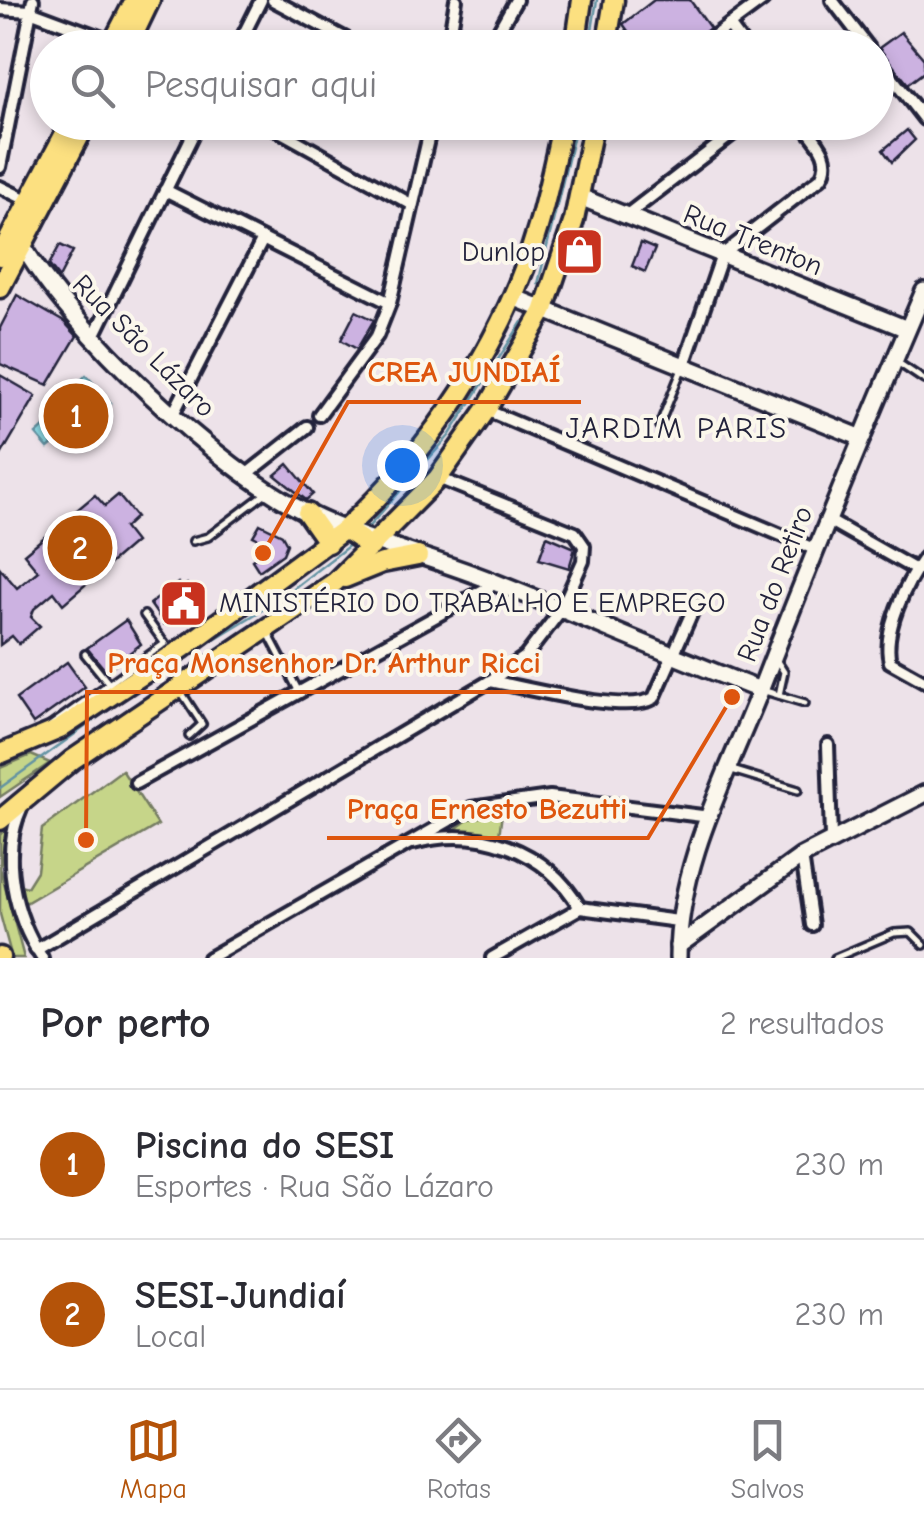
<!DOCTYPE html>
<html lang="pt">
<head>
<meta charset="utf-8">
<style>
  :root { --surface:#fff; --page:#f2f2f3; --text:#2b2b33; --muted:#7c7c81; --line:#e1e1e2; --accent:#b45309 }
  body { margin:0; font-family:"Comic Neue",sans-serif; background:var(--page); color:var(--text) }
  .you { position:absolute; left:402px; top:465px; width:35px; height:35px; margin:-25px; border:8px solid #fff; border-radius:50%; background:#1a73e8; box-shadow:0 0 0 15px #1a73e833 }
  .badge { display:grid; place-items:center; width:65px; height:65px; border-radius:50%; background:var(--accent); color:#fff; font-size:32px; font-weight:700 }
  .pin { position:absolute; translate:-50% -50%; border:5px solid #fff; box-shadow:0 2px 10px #0006 }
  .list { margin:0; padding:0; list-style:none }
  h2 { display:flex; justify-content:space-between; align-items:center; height:130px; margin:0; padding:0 40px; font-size:42px }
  h2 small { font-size:32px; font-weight:400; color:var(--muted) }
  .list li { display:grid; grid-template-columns:65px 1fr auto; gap:30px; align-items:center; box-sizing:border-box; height:150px; padding:0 40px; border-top:2px solid var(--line) }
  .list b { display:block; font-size:38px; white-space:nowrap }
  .list p { margin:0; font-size:32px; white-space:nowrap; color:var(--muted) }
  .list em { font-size:32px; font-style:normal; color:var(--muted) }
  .icon { flex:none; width:55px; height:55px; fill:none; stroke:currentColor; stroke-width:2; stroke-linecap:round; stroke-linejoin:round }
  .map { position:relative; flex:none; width:924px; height:958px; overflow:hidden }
  .search { position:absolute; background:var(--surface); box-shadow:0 5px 15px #0003; left:30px; right:30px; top:30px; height:110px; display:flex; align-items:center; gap:25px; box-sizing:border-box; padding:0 35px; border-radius:55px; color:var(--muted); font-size:38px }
  .sheet { height:430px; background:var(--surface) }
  nav { display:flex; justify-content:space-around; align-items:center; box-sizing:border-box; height:140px; border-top:2px solid var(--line); background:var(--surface); font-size:28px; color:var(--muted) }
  nav a { display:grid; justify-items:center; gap:5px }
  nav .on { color:var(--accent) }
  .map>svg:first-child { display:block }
  .green { fill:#c6d589; stroke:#747c62; stroke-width:2.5 }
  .water { fill:#8edee9; stroke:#6393a3; stroke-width:2.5 }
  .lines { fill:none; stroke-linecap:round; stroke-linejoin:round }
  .stream { stroke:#6393a3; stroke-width:2.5 }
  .building { fill:#ccb2e1; stroke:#22223b; stroke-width:2.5 }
  .lane-casing { stroke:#22223b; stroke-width:12 }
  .street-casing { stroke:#22223b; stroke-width:18 }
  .secondary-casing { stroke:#22223b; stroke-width:22 }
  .primary-casing { stroke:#22223b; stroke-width:25 }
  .lane { stroke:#fbf7ec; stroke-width:5 }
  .street { stroke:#fbf7ec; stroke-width:10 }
  .secondary { stroke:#fbf7ec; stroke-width:15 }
  .primary { stroke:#fce080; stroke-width:18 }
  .labels { text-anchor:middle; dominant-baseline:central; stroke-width:8; stroke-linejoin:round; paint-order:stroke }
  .street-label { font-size:28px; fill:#22223b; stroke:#fbf7ec }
  .poi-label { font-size:28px; fill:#22223b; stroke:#fbf7ec; text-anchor:end }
  .neighbourhood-label { font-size:30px; letter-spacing:2.5px; fill:#22223b; stroke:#fbf7ec }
  .leader { fill:none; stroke:#de560e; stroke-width:4 }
  .callout-dot { fill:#de560e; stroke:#fbf7ec; stroke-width:4 }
  .callout-label { font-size:30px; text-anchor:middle; font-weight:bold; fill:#de560e; stroke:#fbf7ec; stroke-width:8; stroke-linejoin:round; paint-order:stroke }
</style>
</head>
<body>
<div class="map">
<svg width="924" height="958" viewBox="0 0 924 958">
  <rect width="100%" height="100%" fill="#ede2e9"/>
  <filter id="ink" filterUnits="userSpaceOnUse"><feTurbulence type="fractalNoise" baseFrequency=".01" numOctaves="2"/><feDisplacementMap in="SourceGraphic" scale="20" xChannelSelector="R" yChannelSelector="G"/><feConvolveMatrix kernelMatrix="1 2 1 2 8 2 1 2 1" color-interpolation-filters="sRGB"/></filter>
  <g filter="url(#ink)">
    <g class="green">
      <path d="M31 755 50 763 0 797V768Z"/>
      <path d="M122 770 158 825 22 905 17 884 27 887 37 871 42 829Z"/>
      <path d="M502 813 499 836 450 833 469 819Z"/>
      <path d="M7 827 0 868 24 958H12L0 914V835Z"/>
    </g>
    <path class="water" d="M86 375 111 403C90 421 69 430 48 448L36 434 63 410 66 396Z"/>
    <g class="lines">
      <g class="stream">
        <path d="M589 48 597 0"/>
        <path d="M538 284 577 122"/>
        <path d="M364 532 449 436 522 322"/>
        <path d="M193 652 277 601 351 544"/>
        <path d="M0 788 153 678"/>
      </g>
    </g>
    <g class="building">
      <path d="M654 0H690L710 28 685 48H640L623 24Z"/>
      <path d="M901 32 924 59V72L908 84 879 48Z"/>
      <path d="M907 130 915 140 892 162 883 150Z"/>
      <path d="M641 243 655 249 645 272 632 266Z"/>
      <path d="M60 245 73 251 59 278 49 265Z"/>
      <path d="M17 295 64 322 77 336 48 385 0 364V328Z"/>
      <path d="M356 311 374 320 357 349 341 340Z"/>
      <path d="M0 375 36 396 0 457Z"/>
      <path d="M288 464 313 494 306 500 275 475Z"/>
      <path d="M95 495 105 506 118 495 136 517 124 528 135 542 63 604 54 592 34 609 31 617 40 626 19 644 12 636 0 645V568L17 588 38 571 24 554Z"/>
      <path d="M260 524 282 535 287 544 283 554 259 571 252 560 262 552 259 539 253 536Z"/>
      <path d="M547 536 575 548 569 568 539 559Z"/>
      <path d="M178 583 182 588 187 584 200 603 164 624 150 604Z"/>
      <path d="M126 620 141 644 106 671 87 648Z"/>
      <path d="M67 662 85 687 33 724 16 699Z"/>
    </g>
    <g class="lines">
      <defs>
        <g id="lane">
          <path d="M897 362 924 380"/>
          <path d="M659 426 682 369"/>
          <path d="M193 541 208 537 266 493"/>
          <path d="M144 615 165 644"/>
          <path d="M267 631 299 692"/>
          <path d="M85 654 110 685"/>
          <path d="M777 661 784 672 779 695"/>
          <path d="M180 690 202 724 189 736"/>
          <path d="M765 691 805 703"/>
          <path d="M50 726 164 644"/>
          <path d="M732 770 798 790"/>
          <path d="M835 958 894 933 911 932 924 945"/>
        </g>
        <g id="street">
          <path d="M273 0 363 48"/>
          <path d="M832 0 869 48"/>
          <path d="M0 9 30 11 113 42"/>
          <path d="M729 25 746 48"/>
          <path d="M237 48 261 0"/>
          <path d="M448 48 456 0"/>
          <path d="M489 48 516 0"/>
          <path d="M698 48 763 0"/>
          <path d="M876 57 924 119"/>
          <path d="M263 122 411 204"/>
          <path d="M0 167 33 0"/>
          <path d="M0 187 29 201"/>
          <path d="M165 190 390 303"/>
          <path d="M627 215 748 122"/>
          <path d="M95 334 199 122"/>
          <path d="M684 365 722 255 821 178C834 156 815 140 801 122"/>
          <path d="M486 410 814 549"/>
          <path d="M319 415 377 336 390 303 432 122"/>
          <path d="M172 416 262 241"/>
          <path d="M246 475 307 427"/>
          <path d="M826 519 916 570"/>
          <path d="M924 558C906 583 882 631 890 662L924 681"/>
          <path d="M490 681C524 687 627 715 654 698L696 603"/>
          <path d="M828 745 831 838"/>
          <path d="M136 783 496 583"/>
          <path d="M21 809C0 855 14 916 42 958"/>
          <path d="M413 843C478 825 546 849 580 908"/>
          <path d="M802 856 812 925"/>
          <path d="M36 950 490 681 525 657 561 610 583 561 584 546 575 533 438 478"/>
          <path d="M209 958 471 808 550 797 710 817"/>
          <path d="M492 958 580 908 678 921"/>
        </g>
        <g id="secondary">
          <path d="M580 197 907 329"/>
          <path d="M22 244C69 328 219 470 307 513 368 543 436 558 499 584 587 619 672 656 760 690"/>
          <path d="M513 297 862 438"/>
          <path d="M678 946 802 856 924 794"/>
          <path d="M678 958C678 865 726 777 760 691 812 557 867 424 924 291"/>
        </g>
        <g id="primary">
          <path d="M110 48 135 0"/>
          <path d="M127 48 150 0"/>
          <path d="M575 48 582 0"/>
          <path d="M606 48 614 0"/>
          <path d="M0 256 71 122"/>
          <path d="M0 288 87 122"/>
          <path d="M307 513 328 543"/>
          <path d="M371 547 345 529C432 449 505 341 538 227 548 193 555 157 563 122"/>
          <path d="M345 578 382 563 418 556"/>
          <path d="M0 754 60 729 183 648 345 529"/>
          <path d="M0 820 72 760 335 582 438 478 486 410 543 312 574 220 594 122"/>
          <path d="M0 957V958"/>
        </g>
      </defs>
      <use href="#lane" class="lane-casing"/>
      <use href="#street" class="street-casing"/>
      <use href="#secondary" class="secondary-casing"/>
      <use href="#primary" class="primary-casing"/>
      <use href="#lane" class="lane"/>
      <use href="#street" class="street"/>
      <use href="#secondary" class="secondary"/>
      <use href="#primary" class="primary"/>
    </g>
  </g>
  <defs>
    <symbol id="shop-square" viewBox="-11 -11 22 22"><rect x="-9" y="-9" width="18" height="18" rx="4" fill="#c8321e" stroke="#fbf7ec"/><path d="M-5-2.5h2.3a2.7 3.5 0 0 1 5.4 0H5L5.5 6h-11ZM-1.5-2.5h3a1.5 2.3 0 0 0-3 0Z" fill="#fff"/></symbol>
    <symbol id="civic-square" viewBox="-11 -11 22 22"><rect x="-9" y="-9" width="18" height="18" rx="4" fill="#c8321e" stroke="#fbf7ec"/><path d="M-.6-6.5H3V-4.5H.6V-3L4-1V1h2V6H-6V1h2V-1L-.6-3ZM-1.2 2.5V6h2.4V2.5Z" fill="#fff"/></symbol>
  </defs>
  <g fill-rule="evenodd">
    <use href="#shop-square" x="552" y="224" width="55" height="55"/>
    <use href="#civic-square" x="156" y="576" width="55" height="55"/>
  </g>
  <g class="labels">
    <g class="street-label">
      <text transform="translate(753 240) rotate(22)">Rua Trenton</text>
      <text transform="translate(144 346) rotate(45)">Rua São Lázaro</text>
      <text transform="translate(775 584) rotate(-69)">Rua do Retiro</text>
    </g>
    <g class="poi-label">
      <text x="545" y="252">Dunlop</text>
      <text x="219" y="603" text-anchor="start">MINISTÉRIO DO TRABALHO E EMPREGO</text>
    </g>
    <g class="neighbourhood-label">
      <text x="677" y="428">JARDIM PARIS</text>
    </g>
  </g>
  <path class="leader" d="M263 553L348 402H581M86 840L87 692H561M732 697L648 838H327"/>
  <g class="callout-dot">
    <circle cx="263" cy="553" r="10"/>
    <circle cx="86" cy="840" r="10"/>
    <circle cx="732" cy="697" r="10"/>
  </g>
  <g class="callout-label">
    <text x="464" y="382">CREA JUNDIAÍ</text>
    <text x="324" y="673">Praça Monsenhor Dr. Arthur Ricci</text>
    <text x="487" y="819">Praça Ernesto Bezutti</text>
  </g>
</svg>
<div class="you"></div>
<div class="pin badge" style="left:76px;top:416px">1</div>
<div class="pin badge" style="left:80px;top:548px">2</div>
<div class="search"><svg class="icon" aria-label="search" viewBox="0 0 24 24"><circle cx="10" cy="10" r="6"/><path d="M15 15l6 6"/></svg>Pesquisar aqui</div>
</div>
<section class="sheet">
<h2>Por perto<small>2 resultados</small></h2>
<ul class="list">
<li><span class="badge">1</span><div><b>Piscina do SESI</b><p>Esportes · Rua São Lázaro</p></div><em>230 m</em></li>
<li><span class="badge">2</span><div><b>SESI-Jundiaí</b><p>Local</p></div><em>230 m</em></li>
</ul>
</section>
<nav>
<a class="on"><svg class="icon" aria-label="map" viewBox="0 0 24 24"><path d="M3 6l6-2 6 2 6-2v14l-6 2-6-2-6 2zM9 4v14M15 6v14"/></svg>Mapa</a>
<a><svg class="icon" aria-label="directions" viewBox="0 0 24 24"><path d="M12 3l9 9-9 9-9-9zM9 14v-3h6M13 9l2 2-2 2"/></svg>Rotas</a>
<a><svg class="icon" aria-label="saved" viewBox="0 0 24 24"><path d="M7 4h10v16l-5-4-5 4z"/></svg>Salvos</a>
</nav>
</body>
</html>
